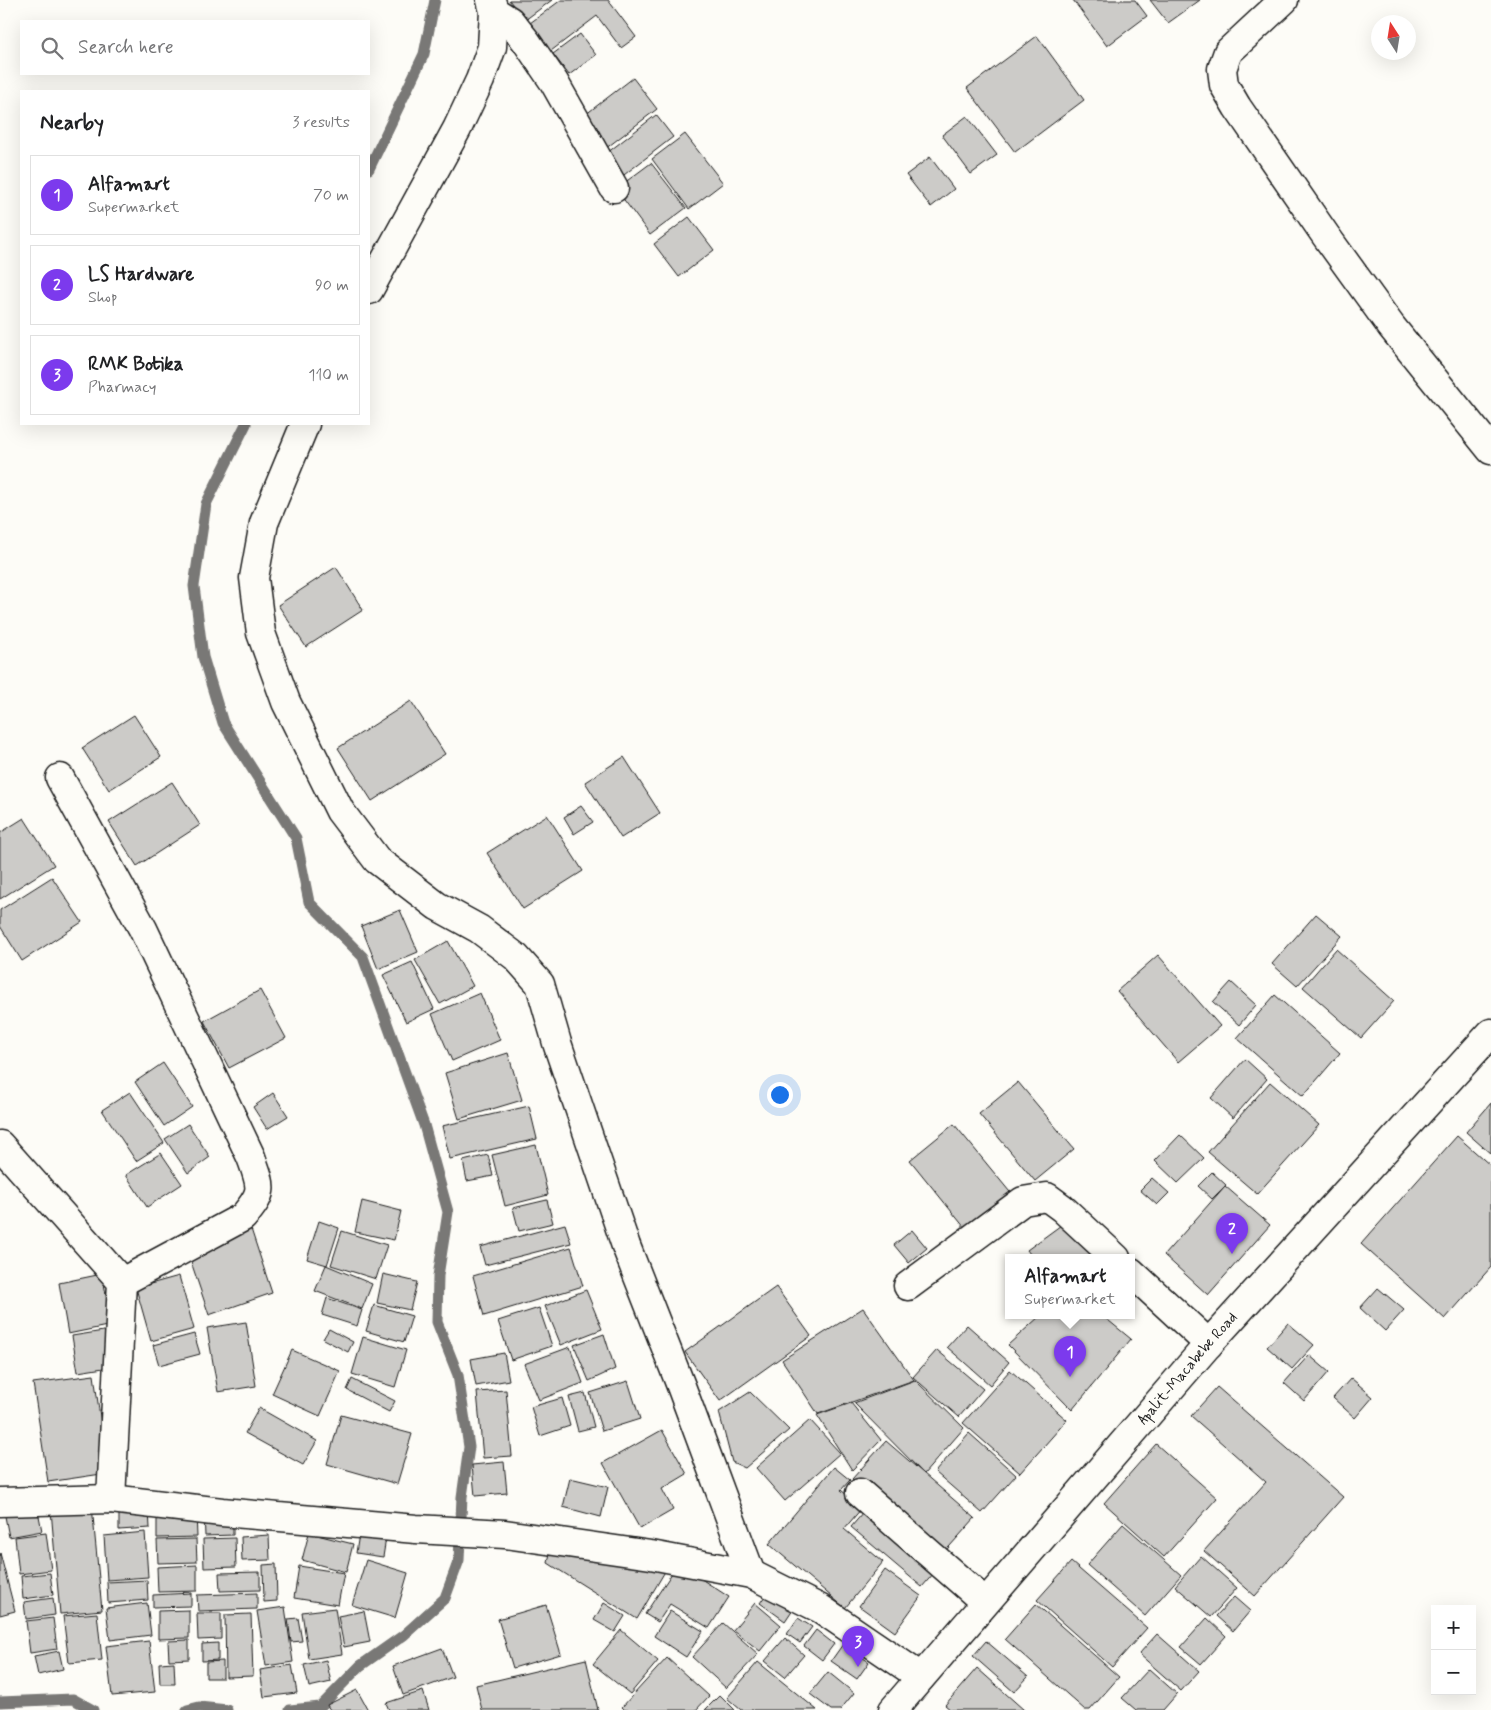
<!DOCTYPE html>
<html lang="en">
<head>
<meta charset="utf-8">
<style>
  :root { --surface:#fff; --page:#f2f2f2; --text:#202124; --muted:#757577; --line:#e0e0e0; --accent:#7c3aed }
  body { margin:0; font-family:Mynerve,sans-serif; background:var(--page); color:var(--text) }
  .controls { position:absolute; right:15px; bottom:15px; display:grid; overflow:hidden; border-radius:0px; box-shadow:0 5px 20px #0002 }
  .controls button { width:45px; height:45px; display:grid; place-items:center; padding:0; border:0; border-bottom:1px solid var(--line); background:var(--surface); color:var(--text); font:25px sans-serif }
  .compass { position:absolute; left:1371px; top:15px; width:45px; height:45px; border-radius:50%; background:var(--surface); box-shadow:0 5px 20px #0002; rotate:348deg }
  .you { position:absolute; left:779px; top:1094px; width:18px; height:18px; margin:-12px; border:4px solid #fff; border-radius:50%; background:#1a73e8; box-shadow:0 0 0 8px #1a73e833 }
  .badge { display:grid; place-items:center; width:32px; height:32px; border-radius:50%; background:var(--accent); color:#fff; font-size:16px; font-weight:700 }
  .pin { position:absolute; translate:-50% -41px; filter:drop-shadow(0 1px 2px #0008) }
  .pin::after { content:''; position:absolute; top:26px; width:18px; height:15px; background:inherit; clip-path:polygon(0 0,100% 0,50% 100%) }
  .popup { position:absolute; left:1005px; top:1254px; width:130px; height:65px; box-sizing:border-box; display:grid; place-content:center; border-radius:0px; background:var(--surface); filter:drop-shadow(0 1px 4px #0005); font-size:16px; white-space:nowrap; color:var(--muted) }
  .popup b { font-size:19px; color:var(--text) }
  .popup::after { content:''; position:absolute; left:50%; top:100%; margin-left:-10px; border:10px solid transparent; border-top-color:var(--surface) }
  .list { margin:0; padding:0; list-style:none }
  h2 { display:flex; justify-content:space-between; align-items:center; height:65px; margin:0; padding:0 20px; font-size:21px }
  h2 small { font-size:16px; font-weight:400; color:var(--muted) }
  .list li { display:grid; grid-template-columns:32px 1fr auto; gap:15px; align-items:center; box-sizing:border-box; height:80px; margin:0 10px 10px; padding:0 10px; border:1px solid var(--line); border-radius:0px }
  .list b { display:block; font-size:19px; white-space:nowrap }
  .list p { margin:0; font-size:16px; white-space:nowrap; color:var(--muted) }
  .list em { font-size:16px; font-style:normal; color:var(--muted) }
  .icon { flex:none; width:28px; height:28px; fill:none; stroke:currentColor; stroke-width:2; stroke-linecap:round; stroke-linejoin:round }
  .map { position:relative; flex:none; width:1491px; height:1710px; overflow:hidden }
  .search { position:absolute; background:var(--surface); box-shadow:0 5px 20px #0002; left:20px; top:20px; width:350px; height:55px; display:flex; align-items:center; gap:12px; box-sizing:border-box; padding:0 18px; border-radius:0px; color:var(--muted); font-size:19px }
  .panel { position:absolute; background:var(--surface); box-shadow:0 5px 20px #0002; left:20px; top:90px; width:350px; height:335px; border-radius:0px }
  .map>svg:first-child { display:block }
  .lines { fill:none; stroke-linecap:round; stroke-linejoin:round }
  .stream { stroke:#797876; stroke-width:11 }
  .building { fill:#cccbc8; stroke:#1c1c1c }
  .minor-casing { stroke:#1c1c1c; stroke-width:31 }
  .major-casing { stroke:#1c1c1c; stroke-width:31 }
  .minor { stroke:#fdfcf7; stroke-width:28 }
  .major { stroke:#fdfcf7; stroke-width:28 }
  .labels { text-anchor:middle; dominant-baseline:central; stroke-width:4; stroke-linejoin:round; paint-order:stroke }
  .street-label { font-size:15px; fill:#1c1c1c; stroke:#fdfcf7 }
</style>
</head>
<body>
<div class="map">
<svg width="1491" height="1710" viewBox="0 0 1491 1710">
  <rect width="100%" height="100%" fill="#fdfcf7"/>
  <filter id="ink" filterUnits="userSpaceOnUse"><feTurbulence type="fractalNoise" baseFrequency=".02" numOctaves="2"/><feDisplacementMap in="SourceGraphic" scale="10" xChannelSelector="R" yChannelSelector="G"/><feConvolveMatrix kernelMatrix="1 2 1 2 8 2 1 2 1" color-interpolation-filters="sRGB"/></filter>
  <g filter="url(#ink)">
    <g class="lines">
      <g class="stream">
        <path d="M369 169 424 54 435 0"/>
        <path d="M246 424 206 504 194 586 203 657 223 723 296 838 309 902 363 957 424 1125 448 1212 438 1276 437 1322 458 1375 469 1447 462 1497 459 1560 445 1598 404 1635 360 1666 320 1707 290 1710"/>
        <path d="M0 1702 73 1699 93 1710"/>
        <path d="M187 1710 199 1707 227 1710"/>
      </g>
    </g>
    <g class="building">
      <path d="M509 0H552L525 20Z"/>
      <path d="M561 0H608L636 37 621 48 597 16 547 54 526 26Z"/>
      <path d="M1073 0H1135L1147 16 1107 46Z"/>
      <path d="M1150 0H1200L1168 23Z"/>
      <path d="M580 34 596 55 569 75 553 54Z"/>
      <path d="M1037 36 1084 100 1015 152 967 88Z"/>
      <path d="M633 78 657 109 605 149 581 118Z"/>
      <path d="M656 115 673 137 620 178 603 156Z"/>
      <path d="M967 116 997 155 971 174 942 135Z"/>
      <path d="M685 134 723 183 689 209 652 159Z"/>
      <path d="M930 157 954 189 931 207 906 175Z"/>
      <path d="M651 163 686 208 650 235 616 189Z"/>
      <path d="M689 217 714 250 679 277 654 244Z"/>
      <path d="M336 567 363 610 306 647 278 605Z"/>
      <path d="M411 701 445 754 372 801 338 748Z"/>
      <path d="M134 715 161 757 109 790 82 748Z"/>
      <path d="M624 757 660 813 621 838 585 782Z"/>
      <path d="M172 782 200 825 137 866 109 822Z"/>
      <path d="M581 806 593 822 574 834 564 817Z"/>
      <path d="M547 815 583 871 523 909 487 853Z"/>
      <path d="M24 818 54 865 0 899V833Z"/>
      <path d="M52 877 82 922 22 961 0 926V910Z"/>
      <path d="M400 910 418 952 378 969 361 926Z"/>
      <path d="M1316 914 1342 936 1297 986 1272 964Z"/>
      <path d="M448 941 473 986 440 1004 415 960Z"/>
      <path d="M1336 949 1394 1001 1361 1038 1303 987Z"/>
      <path d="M1158 955 1220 1026 1178 1062 1117 991Z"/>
      <path d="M412 962 434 1009 406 1022 383 975Z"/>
      <path d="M1231 982 1256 1005 1239 1025 1213 1002Z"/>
      <path d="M260 990 286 1038 229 1068 204 1021Z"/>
      <path d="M480 993 500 1040 452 1061 432 1014Z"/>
      <path d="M1275 995 1340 1053 1303 1096 1237 1038Z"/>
      <path d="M508 1053 522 1100 459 1119 445 1073Z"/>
      <path d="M1245 1059 1267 1079 1233 1118 1211 1098Z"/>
      <path d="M163 1063 192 1107 164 1126 135 1082Z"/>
      <path d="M1018 1082 1074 1149 1035 1181 979 1114Z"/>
      <path d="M1270 1082 1319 1125 1257 1194 1208 1152Z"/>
      <path d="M130 1092 164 1143 136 1161 102 1110Z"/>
      <path d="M273 1093 288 1116 267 1129 253 1107Z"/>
      <path d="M1491 1103V1154L1466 1132Z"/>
      <path d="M529 1106 537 1139 450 1159 442 1126Z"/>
      <path d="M188 1124 210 1157 188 1173 165 1139Z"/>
      <path d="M954 1124 1014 1197 969 1233 910 1160Z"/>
      <path d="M1180 1135 1204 1158 1178 1183 1155 1161Z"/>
      <path d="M1457 1136 1491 1166V1267L1445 1319 1361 1244Z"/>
      <path d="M536 1145 548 1195 505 1206 492 1155Z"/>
      <path d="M161 1153 182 1184 147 1207 126 1175Z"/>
      <path d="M488 1155 493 1176 467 1181 463 1161Z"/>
      <path d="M1212 1172 1226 1185 1212 1199 1198 1186Z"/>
      <path d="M1152 1178 1169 1193 1157 1205 1140 1190Z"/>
      <path d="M1225 1186 1270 1225 1208 1295 1164 1255Z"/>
      <path d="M547 1200 553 1223 519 1231 513 1208Z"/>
      <path d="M362 1201 401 1211 394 1240 355 1232Z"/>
      <path d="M1068 1220 1093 1253 1086 1258H1033L1027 1250Z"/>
      <path d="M319 1221 339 1228 327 1265 307 1259Z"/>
      <path d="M565 1224 571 1243 485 1265 480 1247Z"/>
      <path d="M251 1229 272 1293 209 1315 187 1250Z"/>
      <path d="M912 1230 927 1248 909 1263 894 1245Z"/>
      <path d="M342 1231 387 1245 376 1279 331 1265Z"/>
      <path d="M571 1247 583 1286 484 1316 473 1276Z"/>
      <path d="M326 1265 372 1284 362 1309 315 1291Z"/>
      <path d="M102 1274 112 1325 68 1334 59 1283Z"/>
      <path d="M383 1274 417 1282 410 1310 377 1303Z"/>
      <path d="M179 1276 194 1329 151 1341 136 1288Z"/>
      <path d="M776 1287 811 1336 720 1401 685 1352Z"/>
      <path d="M1378 1288 1404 1310 1385 1331 1360 1308Z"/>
      <path d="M586 1290 602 1329 561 1345 545 1306Z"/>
      <path d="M327 1298 362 1310 357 1326 322 1315Z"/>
      <path d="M374 1305 412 1316 404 1342 366 1331Z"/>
      <path d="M539 1308 552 1346 511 1360 498 1321Z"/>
      <path d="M863 1308 914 1380 818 1414 782 1360Z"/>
      <path d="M1040 1316H1103L1131 1339 1072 1410 1008 1345Z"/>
      <path d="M246 1322 256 1386 218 1392 207 1328Z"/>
      <path d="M1288 1323 1314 1345 1292 1369 1267 1347Z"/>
      <path d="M967 1325 1009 1362 990 1385 947 1347Z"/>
      <path d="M329 1329 353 1342 348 1352 323 1339Z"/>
      <path d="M110 1330 116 1366 78 1372 72 1336Z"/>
      <path d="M194 1334 200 1354 159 1365 153 1345Z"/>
      <path d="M604 1334 615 1369 589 1381 574 1345Z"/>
      <path d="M363 1337 406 1350 395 1387 352 1374Z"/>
      <path d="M570 1347 583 1383 539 1400 524 1364Z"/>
      <path d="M292 1350 340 1371 320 1416 272 1394Z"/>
      <path d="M937 1350 983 1389 959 1417 913 1377Z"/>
      <path d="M504 1353 509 1380 476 1386 471 1359Z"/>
      <path d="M1309 1355 1329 1372 1304 1401 1284 1383Z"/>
      <path d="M1010 1370 1067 1420 1020 1473 963 1423Z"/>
      <path d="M94 1375 108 1473 48 1482 33 1383Z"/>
      <path d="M1351 1378 1373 1397 1355 1418 1333 1398Z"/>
      <path d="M352 1379 395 1401 389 1412 347 1390Z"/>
      <path d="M915 1380 964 1428 924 1474 854 1403Z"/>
      <path d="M628 1381 640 1419 602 1431 590 1393Z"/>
      <path d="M1217 1387 1343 1497 1255 1596 1204 1551 1266 1482 1191 1416Z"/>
      <path d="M506 1390 512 1456 483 1458 477 1392Z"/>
      <path d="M750 1392 789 1430 745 1468 732 1462 719 1412Z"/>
      <path d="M585 1393 594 1427 578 1431 569 1397Z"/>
      <path d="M562 1398 570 1426 540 1436 531 1407Z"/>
      <path d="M851 1403 881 1440 852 1470 817 1415Z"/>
      <path d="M259 1408 317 1441 303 1465 245 1433Z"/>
      <path d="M341 1415 412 1434 397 1484 327 1464Z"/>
      <path d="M810 1420 840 1453 785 1501 756 1468Z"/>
      <path d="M662 1430 687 1474 662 1489 673 1510 640 1529 603 1463Z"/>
      <path d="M969 1433 1016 1475 982 1513 935 1472Z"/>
      <path d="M886 1441 975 1518 941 1556 852 1479Z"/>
      <path d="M1156 1444 1217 1498 1164 1557 1104 1503Z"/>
      <path d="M504 1462 507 1493 475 1496 472 1465Z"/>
      <path d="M834 1467 850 1480 841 1490 862 1508 844 1529 883 1562 845 1608 769 1544Z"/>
      <path d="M570 1478 608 1487 601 1517 563 1507Z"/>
      <path d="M37 1506 42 1531 9 1537 4 1511Z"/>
      <path d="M92 1506 102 1610 60 1614 51 1510Z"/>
      <path d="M869 1506 940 1566 922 1587 851 1527Z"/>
      <path d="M149 1510 150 1528 119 1530V1512Z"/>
      <path d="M196 1512 197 1537 157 1538V1513Z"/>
      <path d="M204 1513 233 1523V1535L205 1536Z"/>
      <path d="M1123 1524 1181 1575 1145 1616 1087 1565Z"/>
      <path d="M145 1532 148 1577 107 1580 104 1536Z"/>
      <path d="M46 1533 51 1570 19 1574 15 1537Z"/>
      <path d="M309 1533 353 1544 346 1572 302 1560Z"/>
      <path d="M359 1534 386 1538 383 1557 356 1553Z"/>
      <path d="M269 1535 270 1560 242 1561 241 1537Z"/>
      <path d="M235 1538 236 1567 204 1568 203 1539Z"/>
      <path d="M196 1539 197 1562 158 1563 157 1540Z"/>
      <path d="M551 1548 667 1568 637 1619 548 1563Z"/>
      <path d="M0 1553 15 1611 0 1615Z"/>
      <path d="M1201 1556 1237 1588 1211 1617 1175 1586Z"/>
      <path d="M366 1560 408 1573 395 1618 352 1605Z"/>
      <path d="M1071 1562 1147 1628 1112 1667 1037 1600Z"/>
      <path d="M276 1564 277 1601 264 1602 263 1565Z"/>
      <path d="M678 1564 729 1597 709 1628 670 1604 658 1622 645 1614Z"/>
      <path d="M197 1565V1591L158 1592 157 1567Z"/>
      <path d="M299 1566 344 1573 338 1605 294 1598Z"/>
      <path d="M885 1570 921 1596 895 1632 859 1606Z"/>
      <path d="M260 1572V1590L220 1591 219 1573Z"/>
      <path d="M50 1573 53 1595 23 1599 21 1576Z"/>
      <path d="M147 1580 148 1600 108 1603 107 1582Z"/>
      <path d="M770 1589 795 1606 785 1621 760 1603Z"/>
      <path d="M191 1593V1606L153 1607V1595Z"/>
      <path d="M257 1593V1609L198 1611 197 1595Z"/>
      <path d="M1234 1597 1250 1611 1233 1631 1216 1616Z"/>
      <path d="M53 1598 55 1615 26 1619 24 1602Z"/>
      <path d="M147 1603 151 1635 110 1640 106 1608Z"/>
      <path d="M604 1603 625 1616 615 1632 594 1620Z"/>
      <path d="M755 1603 781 1625 760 1651 733 1630Z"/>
      <path d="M1036 1604 1119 1677 1090 1710H1085L1005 1639Z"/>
      <path d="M546 1605 561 1654 513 1668 498 1619Z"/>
      <path d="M285 1607 293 1662 266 1666 257 1611Z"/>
      <path d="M335 1608 342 1654 309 1659 302 1612Z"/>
      <path d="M189 1610V1638L158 1639V1611Z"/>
      <path d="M364 1611 370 1642 344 1647 338 1616Z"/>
      <path d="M670 1611 703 1631 686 1657 654 1636Z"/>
      <path d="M97 1613 102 1660 69 1663 63 1616Z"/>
      <path d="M197 1613H221V1639L198 1640Z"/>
      <path d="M251 1614 253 1676 226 1677 225 1615Z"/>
      <path d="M53 1618 57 1649 30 1653 26 1621Z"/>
      <path d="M298 1618 302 1641 291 1642 288 1619Z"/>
      <path d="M798 1618 812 1627 800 1643 787 1634Z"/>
      <path d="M1207 1618 1226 1636 1201 1664 1181 1647Z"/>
      <path d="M723 1623 758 1654 726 1688 692 1657Z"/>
      <path d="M621 1630 658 1661 630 1694 593 1664Z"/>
      <path d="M816 1630 834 1644 822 1660 804 1646Z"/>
      <path d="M1157 1634 1199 1671 1181 1691 1139 1654Z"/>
      <path d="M785 1638 804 1655 785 1677 765 1661Z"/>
      <path d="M189 1640V1659L169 1660 168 1641Z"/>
      <path d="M149 1641 155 1692 112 1696 106 1646Z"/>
      <path d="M986 1641 1028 1677 1014 1692 973 1656Z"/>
      <path d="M218 1643V1660L202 1661V1644Z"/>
      <path d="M843 1644 869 1662 857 1679 831 1661Z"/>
      <path d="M442 1648 453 1677 403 1695 393 1666Z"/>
      <path d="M59 1651 63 1669 38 1675 34 1656Z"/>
      <path d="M667 1658 709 1696 696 1710H625L622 1707Z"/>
      <path d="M586 1659 598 1710H482L476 1685Z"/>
      <path d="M326 1660 331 1682 309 1687 304 1665Z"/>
      <path d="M223 1661V1678H206V1662Z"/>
      <path d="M174 1662 175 1684H160L159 1663Z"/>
      <path d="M758 1662 817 1710H741L727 1698Z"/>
      <path d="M292 1665 297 1693 264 1697 260 1670Z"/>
      <path d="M977 1668 1024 1710H951L945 1705Z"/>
      <path d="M1149 1669 1177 1694 1163 1710H1136L1122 1698Z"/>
      <path d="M828 1672 854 1693 840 1710H831L810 1694Z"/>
      <path d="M357 1690 368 1710H330L327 1705Z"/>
      <path d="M423 1691 429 1710H389L386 1703Z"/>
      <path d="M720 1695 735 1710H705Z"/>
    </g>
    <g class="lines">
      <defs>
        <g id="minor">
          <path d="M1284 0 1228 52 1222 69 1224 85 1237 107 1326 236 1391 326 1491 450"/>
          <path d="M494 11 510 21 526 41 554 82 614 188"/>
          <path d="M369 290 457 129 480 80 492 47 494 11 491 0"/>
          <path d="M305 424 264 523 254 578 261 633 286 702 340 811 377 860 437 906 479 929 516 957 540 984 557 1043 626 1246 681 1386 751 1574"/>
          <path d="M60 778 143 929 251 1157C262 1188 265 1191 243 1217L122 1282"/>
          <path d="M0 1145 122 1282 111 1499"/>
          <path d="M1131 1272 1209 1344"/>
          <path d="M908 1286 1023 1201 1047 1197 1062 1208 1116 1258"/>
          <path d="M860 1493 985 1602"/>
        </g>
        <g id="major">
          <path d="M0 1502 111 1499 222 1512 416 1529 505 1534 651 1555 751 1574 821 1609 921 1677"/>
          <path id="s1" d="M893 1710 1213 1339 1491 1033"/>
        </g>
      </defs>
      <use href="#minor" class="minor-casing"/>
      <use href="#major" class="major-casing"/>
      <use href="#minor" class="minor"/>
      <use href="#major" class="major"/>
    </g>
  </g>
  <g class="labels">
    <g class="street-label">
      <text stroke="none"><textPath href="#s1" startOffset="451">Apalit-Macabebe Road</textPath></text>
    </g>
  </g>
</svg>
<div class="controls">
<button>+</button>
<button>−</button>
</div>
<svg class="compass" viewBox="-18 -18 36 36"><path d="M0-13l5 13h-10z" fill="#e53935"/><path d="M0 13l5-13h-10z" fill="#757577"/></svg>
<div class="you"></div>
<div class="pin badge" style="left:1070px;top:1377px">1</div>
<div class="popup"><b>Alfamart</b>Supermarket</div>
<div class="pin badge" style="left:1232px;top:1254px">2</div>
<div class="pin badge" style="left:858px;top:1667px">3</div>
<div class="search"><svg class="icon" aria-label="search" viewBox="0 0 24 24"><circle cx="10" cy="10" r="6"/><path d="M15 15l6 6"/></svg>Search here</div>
<section class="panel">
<h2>Nearby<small>3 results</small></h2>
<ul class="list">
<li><span class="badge">1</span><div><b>Alfamart</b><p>Supermarket</p></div><em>70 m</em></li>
<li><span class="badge">2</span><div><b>LS Hardware</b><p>Shop</p></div><em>90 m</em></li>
<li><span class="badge">3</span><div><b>RMK Botika</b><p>Pharmacy</p></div><em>110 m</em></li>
</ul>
</section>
</div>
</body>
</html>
